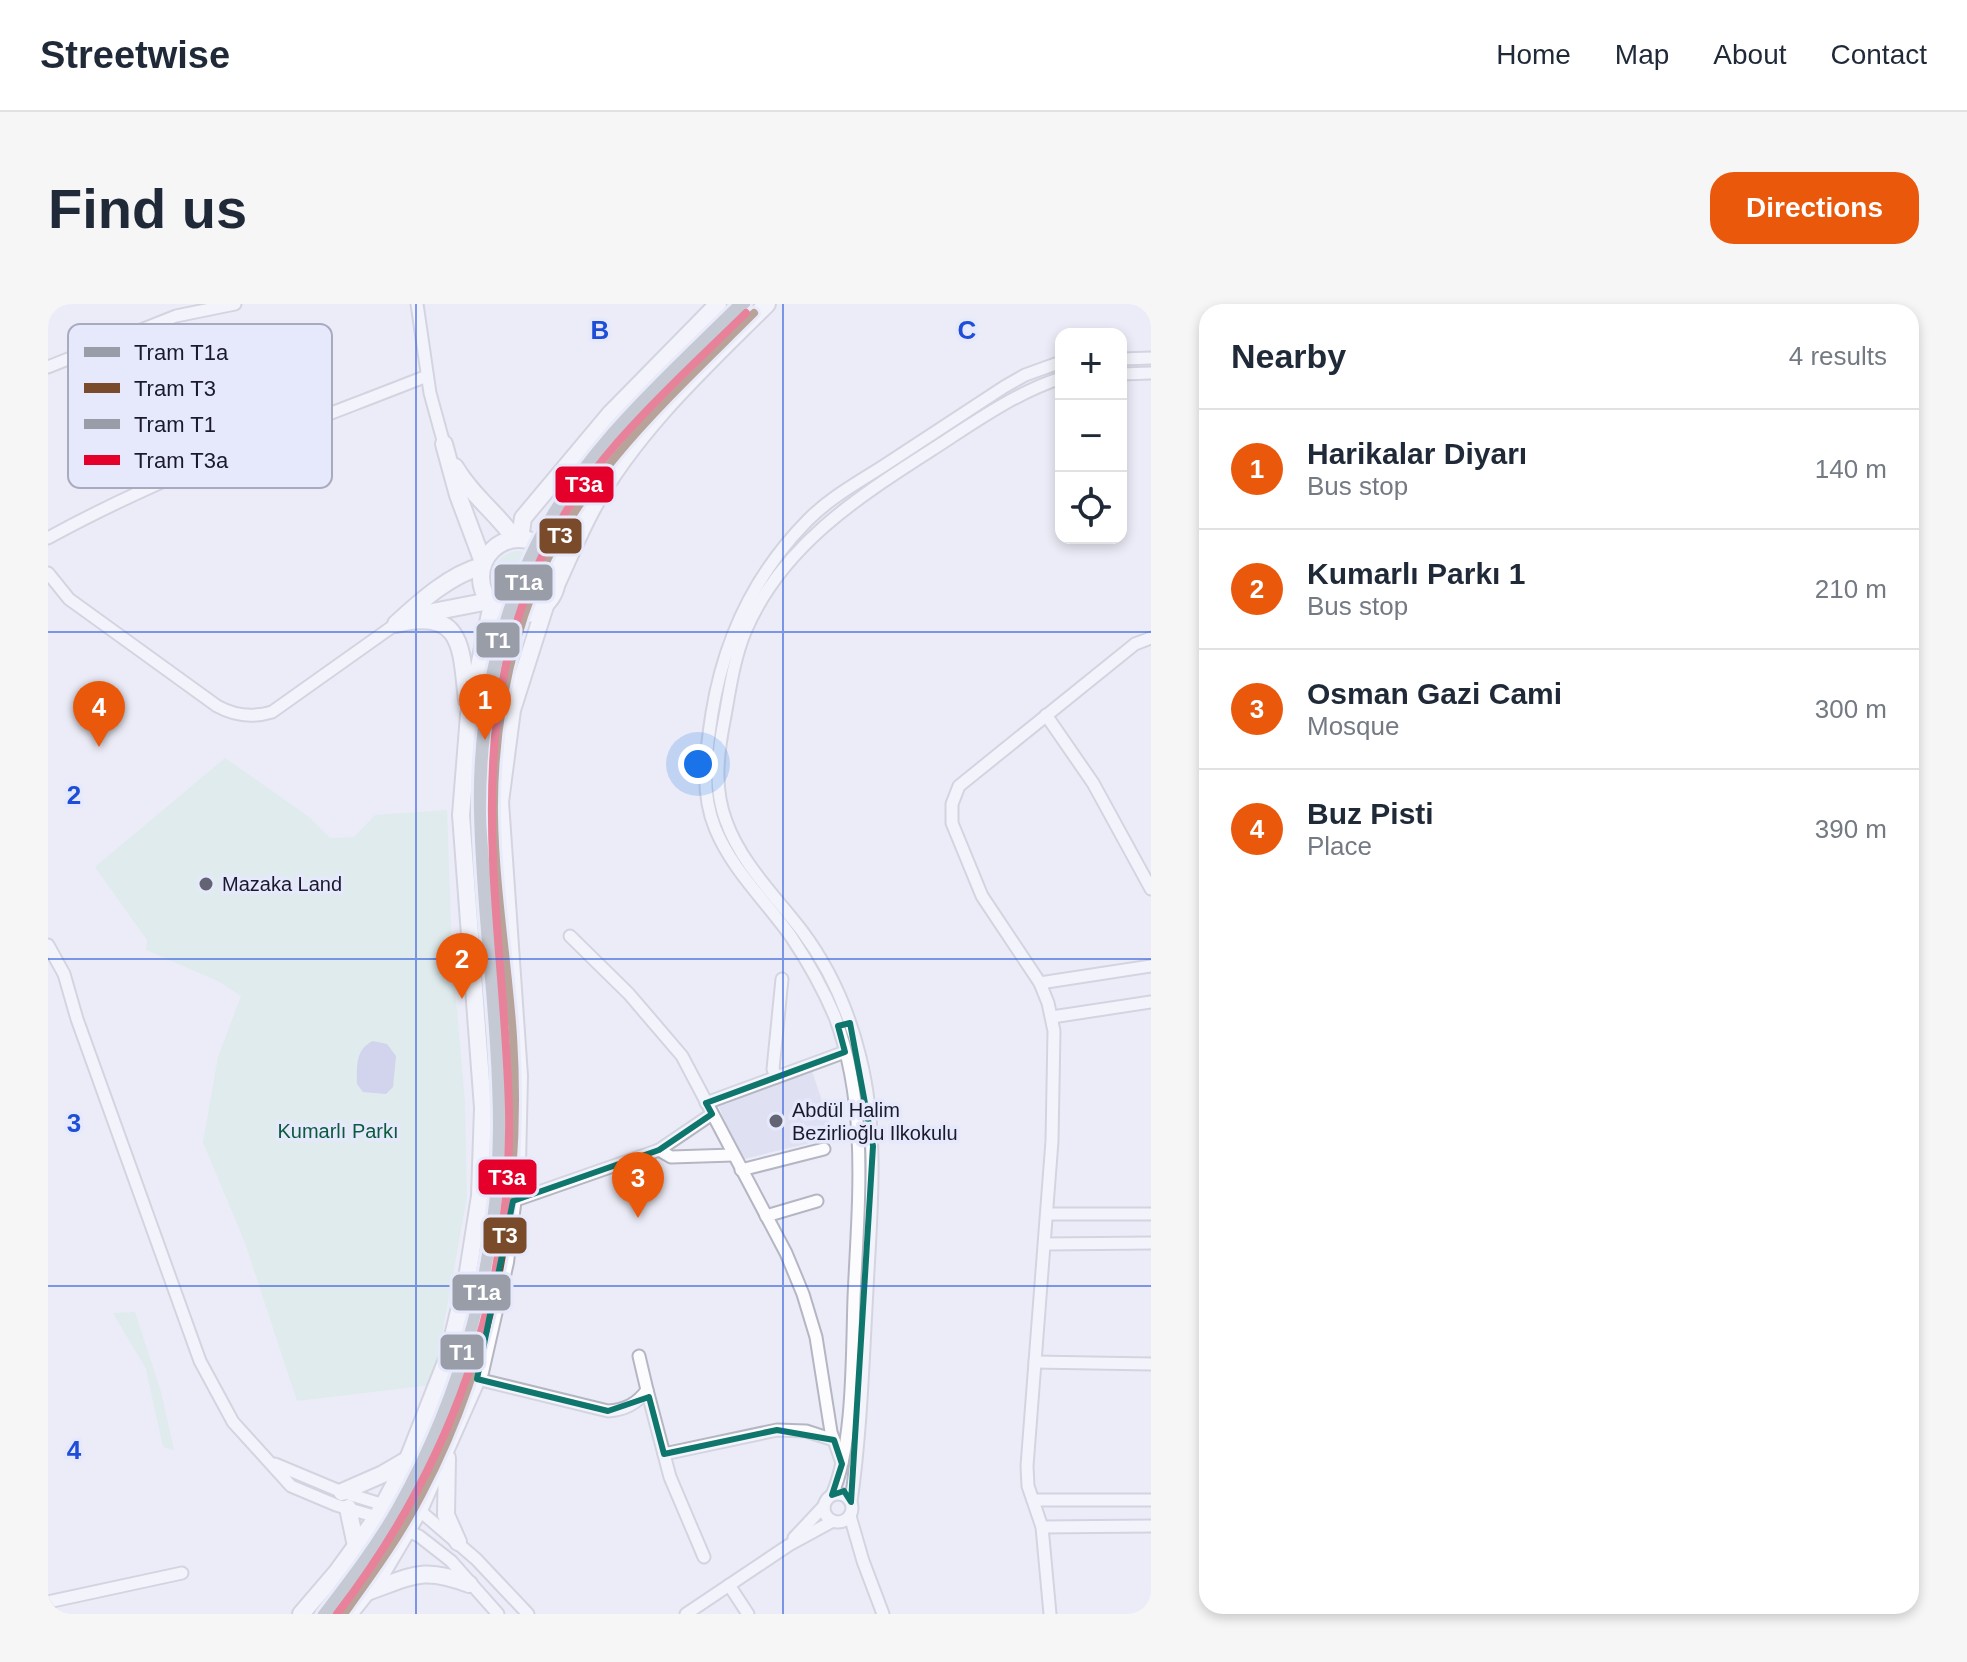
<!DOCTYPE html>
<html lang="en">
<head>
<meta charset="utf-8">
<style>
  :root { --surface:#fff; --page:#f6f6f7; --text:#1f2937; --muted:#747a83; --line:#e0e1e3; --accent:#ea580c }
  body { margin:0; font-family:Helvetica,sans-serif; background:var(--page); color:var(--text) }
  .controls { position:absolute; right:24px; top:24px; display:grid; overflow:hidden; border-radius:16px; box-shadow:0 4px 12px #0003 }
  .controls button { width:72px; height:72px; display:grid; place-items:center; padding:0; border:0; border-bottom:2px solid var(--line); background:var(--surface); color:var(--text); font:40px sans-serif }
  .you { position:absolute; left:650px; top:460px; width:28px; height:28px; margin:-20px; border:6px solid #fff; border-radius:50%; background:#1a73e8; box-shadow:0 0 0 12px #1a73e833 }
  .badge { display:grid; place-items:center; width:52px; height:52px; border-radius:50%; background:var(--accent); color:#fff; font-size:26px; font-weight:700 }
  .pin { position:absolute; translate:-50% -66px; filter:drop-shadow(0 2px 4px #0008) }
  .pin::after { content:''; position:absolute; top:42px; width:28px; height:24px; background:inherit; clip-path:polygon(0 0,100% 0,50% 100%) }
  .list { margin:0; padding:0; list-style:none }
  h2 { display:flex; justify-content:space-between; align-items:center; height:104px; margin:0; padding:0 32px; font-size:34px }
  h2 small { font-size:26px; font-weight:400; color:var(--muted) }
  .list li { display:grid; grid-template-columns:52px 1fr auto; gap:24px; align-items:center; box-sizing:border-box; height:120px; padding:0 32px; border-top:2px solid var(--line) }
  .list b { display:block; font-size:30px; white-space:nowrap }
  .list p { margin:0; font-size:26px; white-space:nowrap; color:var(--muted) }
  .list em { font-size:26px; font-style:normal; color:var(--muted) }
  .icon { flex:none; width:44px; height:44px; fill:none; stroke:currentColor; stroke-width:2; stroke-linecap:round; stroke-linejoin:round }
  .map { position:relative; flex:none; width:1103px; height:1310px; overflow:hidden; border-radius:24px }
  header { display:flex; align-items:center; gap:48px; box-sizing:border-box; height:112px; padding:0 40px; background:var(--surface); border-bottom:2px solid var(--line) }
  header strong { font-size:38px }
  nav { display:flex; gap:44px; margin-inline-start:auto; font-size:28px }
  .intro { display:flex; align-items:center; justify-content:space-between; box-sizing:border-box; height:192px; padding:0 48px }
  h1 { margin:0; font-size:56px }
  .button { padding:20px 36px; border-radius:24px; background:var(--accent); color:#fff; font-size:28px; font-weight:700 }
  main { display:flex; gap:48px; padding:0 48px }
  aside { flex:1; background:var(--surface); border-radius:24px; box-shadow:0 4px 12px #0003 }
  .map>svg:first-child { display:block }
  .built { fill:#dfe0f2 }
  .green { fill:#d1e9e1 }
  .water { fill:#b3b5df }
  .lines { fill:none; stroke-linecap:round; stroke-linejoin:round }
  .minor-casing { stroke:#b5b6c3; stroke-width:15 }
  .highway-casing { stroke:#b5b6c3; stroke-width:20 }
  .minor { stroke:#fcfcfe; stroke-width:11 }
  .highway { stroke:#fcfcfe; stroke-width:16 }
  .tram-1-casing { stroke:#e6e8fc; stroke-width:14 }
  .tram-2-casing { stroke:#e6e8fc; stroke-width:14 }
  .tram-3-casing { stroke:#e6e8fc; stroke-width:14 }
  .tram-4-casing { stroke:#e6e8fc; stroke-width:14 }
  .tram-1 { stroke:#989da7; stroke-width:8 }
  .tram-2 { stroke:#7a4b2a; stroke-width:8 }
  .tram-3 { stroke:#989da7; stroke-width:8 }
  .tram-4 { stroke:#e4002b; stroke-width:8 }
  .marked { fill:none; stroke:#0f766e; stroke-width:6; stroke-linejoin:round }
  .grid { fill:none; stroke:#1d4ed8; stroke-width:2; stroke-opacity:0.55 }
  .poi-dot { fill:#636473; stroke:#e6e8fc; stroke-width:3 }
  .labels { text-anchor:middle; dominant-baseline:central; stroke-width:7; stroke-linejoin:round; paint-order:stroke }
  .poi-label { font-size:20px; fill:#1a1a2c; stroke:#e6e8fc; text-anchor:start }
  .park-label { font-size:20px; fill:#0b5b3d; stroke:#e6e8fc }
  .key { fill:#e6e8fc; stroke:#a9aabe; stroke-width:2 }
  .key-label { font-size:22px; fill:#1a1a2c }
  .grid-label { font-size:26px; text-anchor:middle; font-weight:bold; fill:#1d4ed8; stroke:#e6e8fc; stroke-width:7; stroke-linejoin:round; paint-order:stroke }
  .line-badge { stroke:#e6e8fc; stroke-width:3 }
  .badge-label { font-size:22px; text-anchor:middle; font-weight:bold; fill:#fff }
</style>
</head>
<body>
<header>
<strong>Streetwise</strong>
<nav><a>Home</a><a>Map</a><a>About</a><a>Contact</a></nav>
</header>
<div class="intro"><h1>Find us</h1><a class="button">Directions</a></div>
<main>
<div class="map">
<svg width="1103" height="1310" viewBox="0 0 1103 1310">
  <rect width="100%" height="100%" fill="#ebecf7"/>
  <path class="built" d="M764 767 786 833 692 856 670 800Z"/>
  <g class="green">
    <circle cx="471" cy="273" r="26"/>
    <path d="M177 454 261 513 282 534 306 533 327 511 399 506 404 650 417 798 419 893 385 1081 249 1097 197 939 155 838 170 753 193 692 170 677 98 646 99 636 47 563Z"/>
    <path d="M87 1008 113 1088 126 1146 115 1143 98 1065 65 1009Z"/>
  </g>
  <path class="water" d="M325 737 339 740 348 752 345 783 338 790 315 788 309 780C309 763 307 745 325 737Z"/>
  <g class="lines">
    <defs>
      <g id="minor">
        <path d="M369 0 382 89 396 140"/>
        <path d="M1073 55 1103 54"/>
        <path d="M0 63 128 12 187 0"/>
        <path d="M1073 70 1103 69"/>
        <path d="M0 234C120 168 252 122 379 72"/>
        <path d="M0 269 21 295 169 402C187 412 204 414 224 408L348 320"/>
        <path d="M998 411 1045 479 1103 585"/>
        <path d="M522 632 581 690 634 752 738 949 755 990 768 1033 783 1128 794 1159"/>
        <path d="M0 641 16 670 29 715 152 1057 185 1118 243 1182 288 1201 329 1213 371 1232 403 1257 450 1310"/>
        <path d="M992 679 1103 662"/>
        <path d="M1004 713 1103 698"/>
        <path d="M728 773 725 765 734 675"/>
        <path d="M658 799 797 748"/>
        <path d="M611 846 664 810"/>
        <path d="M693 866 776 845"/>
        <path d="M465 897 611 846 623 853 685 851"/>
        <path d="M999 910H1103"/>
        <path d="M718 912 769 897"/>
        <path d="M997 940 1103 939"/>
        <path d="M987 1058 1103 1060"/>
        <path d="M429 1075 560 1107C577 1106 589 1100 599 1086L591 1052"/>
        <path d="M599 1086 622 1173 656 1253"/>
        <path d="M616 1150 729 1126 758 1127 786 1136"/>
        <path d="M227 1160 294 1188 336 1201 371 1206 428 1255 480 1310"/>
        <circle cx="790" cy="1204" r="14"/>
        <path d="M784 1191C806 1140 804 1051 806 994 810 900 821 804 787 713 776 687 760 658 744 634 718 597 684 566 667 524 652 487 658 448 664 409 676 335 706 271 759 217 781 194 811 178 837 161 877 135 916 109 956 83L977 71 1013 58"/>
        <path d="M985 1196H1103"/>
        <path d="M803 1198C813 1128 815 1056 819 985 823 908 831 829 812 753 801 708 781 663 754 627 727 592 693 559 678 517 665 483 670 447 677 412 682 384 686 355 697 328 733 242 810 193 885 145 925 119 967 89 1013 74"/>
        <path d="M802 1212 815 1257 835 1310"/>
        <path d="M994 1223 1103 1222"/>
        <path d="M746 1234 776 1202"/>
        <path d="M681 1281 700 1310"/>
        <path d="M0 1298 134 1269"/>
        <path d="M638 1310 741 1241 785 1217"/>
        <path d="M1002 1310 994 1223 980 1182 979 1162 1004 837 1006 727 1000 699 992 679 934 592 904 519V500L911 482 1087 340 1103 334"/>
      </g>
      <g id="highway">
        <path d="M396 140 410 191 435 258"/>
        <path d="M407 163C424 192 448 208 467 235"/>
        <circle cx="471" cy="273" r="38"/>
        <path d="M472 235 475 214 563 109 670 0"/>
        <path d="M509 279C521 253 532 226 546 201 590 123 657 62 719 0"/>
        <path d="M364 312 441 297"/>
        <path d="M349 319C374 296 402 271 434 262"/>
        <path d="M348 320C416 303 413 345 419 396"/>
        <path d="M399 1154 398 1211 410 1238"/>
        <path d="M294 1188 335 1170 359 1156"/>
        <path d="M300 1204 308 1242"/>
        <path d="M319 1288C365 1272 374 1262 421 1280"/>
        <path d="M253 1310 289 1268 329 1213 360 1155 400 1053 419 974 432 892 435 804 413 511 421 411 444 300"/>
        <path d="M301 1310 335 1267 371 1206 432 1068 457 958 469 860 471 772 452 498 464 406 497 302"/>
      </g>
    </defs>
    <use href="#minor" class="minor-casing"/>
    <use href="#highway" class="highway-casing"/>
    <use href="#minor" class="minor"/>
    <use href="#highway" class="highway"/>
    <defs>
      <path id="tram-1" d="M281 1310C311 1269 341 1228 364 1183 435 1045 463 891 453 736 449 683 444 631 439 578 437 554 434 530 434 506 434 430 446 351 475 280 521 167 613 84 698 0"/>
      <path id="tram-2" d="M296 1310C324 1271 352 1233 374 1190 448 1049 475 891 465 732 460 659 447 585 446 511 445 436 458 357 485 287 530 174 623 92 706 9"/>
      <path id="tram-3" d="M274 1310C300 1276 327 1241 348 1204 413 1088 449 956 449 824 449 718 432 613 430 507 428 418 446 321 486 241 533 145 615 74 690 0"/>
      <path id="tram-4" d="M289 1310C402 1163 465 993 461 805 456 614 409 430 496 248 541 152 625 81 698 9"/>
    </defs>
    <use href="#tram-1" class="tram-1-casing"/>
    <use href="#tram-2" class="tram-2-casing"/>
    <use href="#tram-3" class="tram-3-casing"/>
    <use href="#tram-4" class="tram-4-casing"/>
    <use href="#tram-1" class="tram-1"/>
    <use href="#tram-2" class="tram-2"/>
    <use href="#tram-3" class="tram-3"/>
    <use href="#tram-4" class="tram-4"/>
  </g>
  <path d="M0 0H1103V1310H0ZM802 719 825 842 803 1198 796 1187 784 1191 794 1160 786 1136 729 1126 616 1150 601 1093 560 1107 429 1075 465 897 611 846 664 810 658 799 797 748 790 722Z" fill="#ebecf7" fill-opacity=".55" fill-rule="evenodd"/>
  <path class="marked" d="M802 719 825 842 803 1198 796 1187 784 1191 794 1160 786 1136 729 1126 616 1150 601 1093 560 1107 429 1075 465 897 611 846 664 810 658 799 797 748 790 722Z"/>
  <path class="grid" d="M368 0V1310M735 0V1310M0 328H1103M0 655H1103M0 982H1103"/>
  <g class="poi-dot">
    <circle cx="158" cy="580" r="8"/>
    <circle cx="728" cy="817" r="8"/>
  </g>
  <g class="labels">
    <g class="poi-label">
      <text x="174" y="580">Mazaka Land</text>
      <text x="744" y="806">Abdül Halim<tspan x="744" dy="23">Bezirlioğlu Ilkokulu</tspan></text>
    </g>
    <g class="park-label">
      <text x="290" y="827">Kumarlı Parkı</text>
    </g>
  </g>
  <rect x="20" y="20" width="264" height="164" rx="12" class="key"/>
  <rect x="36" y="43" width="36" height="10" fill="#989da7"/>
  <rect x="36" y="79" width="36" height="10" fill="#7a4b2a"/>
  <rect x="36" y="115" width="36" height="10" fill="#989da7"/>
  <rect x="36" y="151" width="36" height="10" fill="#e4002b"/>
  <g class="key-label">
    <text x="86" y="56">Tram T1a</text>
    <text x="86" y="92">Tram T3</text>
    <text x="86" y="128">Tram T1</text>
    <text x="86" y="164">Tram T3a</text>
  </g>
  <g class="grid-label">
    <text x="552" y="35">B</text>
    <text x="919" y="35">C</text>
    <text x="26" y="500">2</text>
    <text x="26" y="828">3</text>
    <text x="26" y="1155">4</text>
  </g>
  <g class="line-badge">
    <rect x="506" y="161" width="61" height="39" rx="8" fill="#e4002b"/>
    <rect x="490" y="213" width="45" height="38" rx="8" fill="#7a4b2a"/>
    <rect x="445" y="259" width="61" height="39" rx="8" fill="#989da7"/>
    <rect x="427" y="317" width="46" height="38" rx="8" fill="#989da7"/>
    <rect x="429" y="854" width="61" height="38" rx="8" fill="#e4002b"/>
    <rect x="434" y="912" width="46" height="39" rx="8" fill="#7a4b2a"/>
    <rect x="403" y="969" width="61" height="39" rx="8" fill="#989da7"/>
    <rect x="391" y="1029" width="46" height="38" rx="8" fill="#989da7"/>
  </g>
  <g class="badge-label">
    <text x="536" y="188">T3a</text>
    <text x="512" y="239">T3</text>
    <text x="476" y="286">T1a</text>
    <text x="450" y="344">T1</text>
    <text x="459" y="881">T3a</text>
    <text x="457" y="939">T3</text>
    <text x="434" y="996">T1a</text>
    <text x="414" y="1056">T1</text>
  </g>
</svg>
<div class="controls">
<button>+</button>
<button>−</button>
<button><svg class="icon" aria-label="locate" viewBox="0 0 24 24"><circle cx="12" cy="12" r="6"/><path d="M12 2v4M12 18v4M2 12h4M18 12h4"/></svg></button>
</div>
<div class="you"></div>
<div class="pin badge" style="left:437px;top:436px">1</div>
<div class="pin badge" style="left:414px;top:695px">2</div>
<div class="pin badge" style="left:590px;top:914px">3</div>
<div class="pin badge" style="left:51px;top:443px">4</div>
</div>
<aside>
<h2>Nearby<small>4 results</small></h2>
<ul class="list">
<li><span class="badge">1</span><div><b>Harikalar Diyarı</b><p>Bus stop</p></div><em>140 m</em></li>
<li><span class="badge">2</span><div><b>Kumarlı Parkı 1</b><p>Bus stop</p></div><em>210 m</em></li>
<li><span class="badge">3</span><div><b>Osman Gazi Cami</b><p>Mosque</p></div><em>300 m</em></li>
<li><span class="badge">4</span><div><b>Buz Pisti</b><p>Place</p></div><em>390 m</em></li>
</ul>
</aside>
</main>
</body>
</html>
